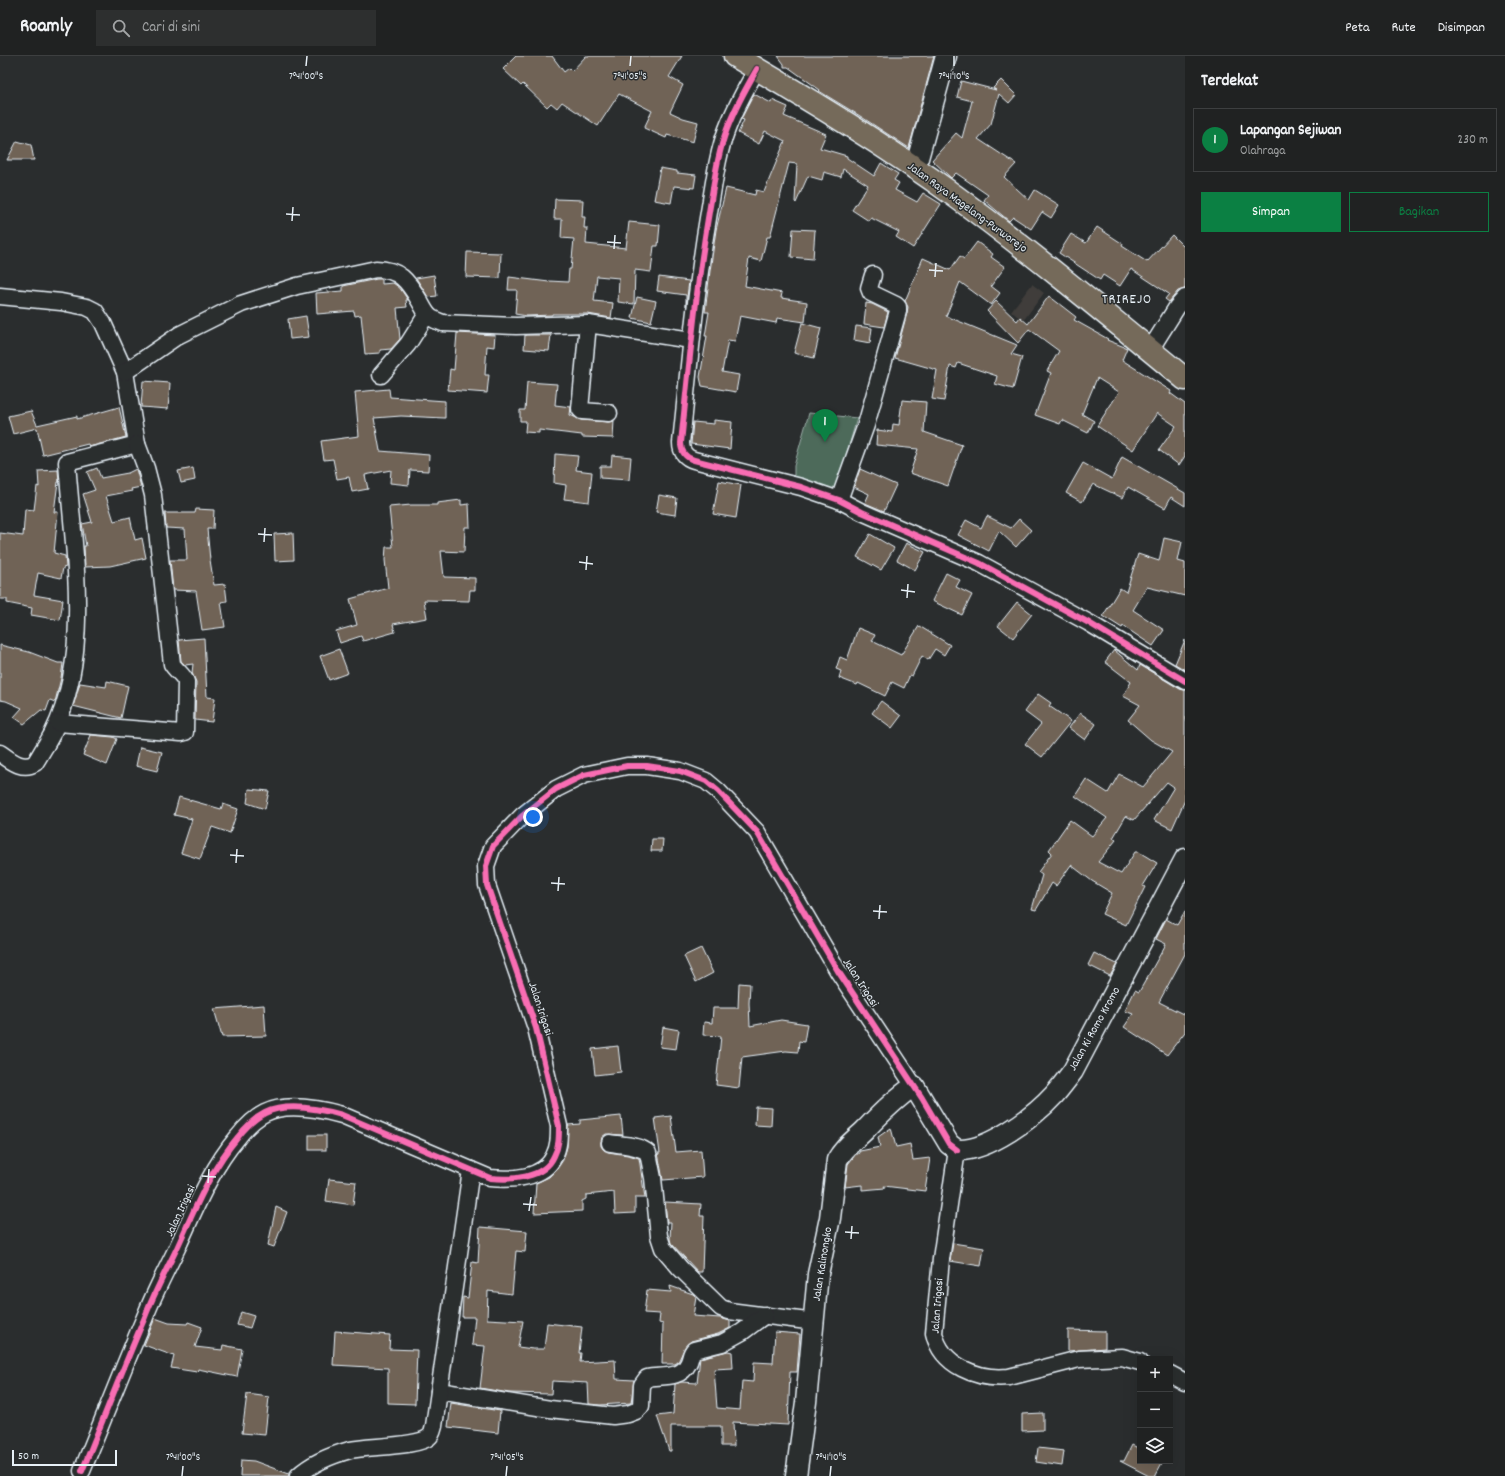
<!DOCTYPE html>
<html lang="id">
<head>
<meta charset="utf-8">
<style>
  :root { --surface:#202222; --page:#2d2f2f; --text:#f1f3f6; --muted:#a2a4a5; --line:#3d3f40; --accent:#0b8043 }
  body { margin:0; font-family:Dekko,sans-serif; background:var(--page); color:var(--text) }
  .controls { position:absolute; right:12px; bottom:12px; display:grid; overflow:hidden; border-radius:0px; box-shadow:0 4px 16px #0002 }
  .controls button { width:36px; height:36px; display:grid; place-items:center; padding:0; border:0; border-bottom:1px solid var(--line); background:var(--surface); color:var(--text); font:20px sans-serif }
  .scale { position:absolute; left:12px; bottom:10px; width:105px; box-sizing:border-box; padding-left:4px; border:2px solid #e8f1f8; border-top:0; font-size:11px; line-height:14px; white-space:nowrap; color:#e8f1f8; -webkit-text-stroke:3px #2a2d2e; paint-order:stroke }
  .you { position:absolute; left:533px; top:761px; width:14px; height:14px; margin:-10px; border:3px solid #fff; border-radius:50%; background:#1a73e8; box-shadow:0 0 0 6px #1a73e833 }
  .badge { display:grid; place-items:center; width:26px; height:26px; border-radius:50%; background:var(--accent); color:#fff; font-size:13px; font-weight:700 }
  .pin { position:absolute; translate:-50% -33px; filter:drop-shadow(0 1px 2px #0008) }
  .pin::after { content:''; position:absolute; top:21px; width:14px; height:12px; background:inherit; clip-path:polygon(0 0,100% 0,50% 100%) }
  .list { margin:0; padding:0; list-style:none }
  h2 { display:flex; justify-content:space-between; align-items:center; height:52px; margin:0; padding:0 16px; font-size:17px }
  h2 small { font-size:13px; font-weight:400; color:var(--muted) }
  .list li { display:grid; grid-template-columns:26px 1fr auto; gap:12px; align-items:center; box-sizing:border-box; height:64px; margin:0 8px 8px; padding:0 8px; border:1px solid var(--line); border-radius:0px }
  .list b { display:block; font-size:15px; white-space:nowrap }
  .list p { margin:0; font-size:13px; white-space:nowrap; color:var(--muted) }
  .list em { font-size:13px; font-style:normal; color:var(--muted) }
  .actions { display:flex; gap:8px; padding:12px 16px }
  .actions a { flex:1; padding:9px 0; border:1px solid var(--accent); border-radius:0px; text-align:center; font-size:14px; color:var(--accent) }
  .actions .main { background:var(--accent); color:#fff }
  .icon { flex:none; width:22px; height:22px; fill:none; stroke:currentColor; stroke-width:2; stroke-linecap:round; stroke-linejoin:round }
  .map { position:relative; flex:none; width:1185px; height:1420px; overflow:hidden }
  header { display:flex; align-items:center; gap:24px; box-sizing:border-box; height:56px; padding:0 20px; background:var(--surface); border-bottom:1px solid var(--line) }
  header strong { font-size:19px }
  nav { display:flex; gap:22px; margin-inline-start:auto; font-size:14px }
  .search { width:280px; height:36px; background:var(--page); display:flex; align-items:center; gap:10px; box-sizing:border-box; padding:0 14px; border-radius:0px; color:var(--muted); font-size:15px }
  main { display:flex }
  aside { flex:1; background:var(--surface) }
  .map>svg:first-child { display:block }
  .built { fill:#3f3d3a }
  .green { fill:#4e6a5a; stroke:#9baea9 }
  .building { fill:#706357; stroke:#e8f1f8 }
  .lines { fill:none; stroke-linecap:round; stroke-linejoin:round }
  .minor-casing { stroke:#e8f1f8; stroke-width:19 }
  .tertiary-casing { stroke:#e8f1f8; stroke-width:23 }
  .primary-casing { stroke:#e8f1f8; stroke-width:25 }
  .minor { stroke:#2a2d2e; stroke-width:16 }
  .tertiary { stroke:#2a2d2e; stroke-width:20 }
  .primary { stroke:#746a5a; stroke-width:22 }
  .cycleway-casing { stroke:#2a2d2e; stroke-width:8 }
  .cycleway { stroke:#f96db3; stroke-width:6 }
  .ticks { fill:none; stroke:#e8f1f8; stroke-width:1.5 }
  .labels { text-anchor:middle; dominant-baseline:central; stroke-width:3; stroke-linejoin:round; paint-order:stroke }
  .street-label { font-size:12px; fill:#e8f1f8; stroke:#2a2d2e }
  .quarter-label { font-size:14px; letter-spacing:1px; fill:#e8f1f8; stroke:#2a2d2e }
  .ticks-label { font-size:10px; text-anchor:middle; fill:#e8f1f8; stroke:#2a2d2e; stroke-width:3; stroke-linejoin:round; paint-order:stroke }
</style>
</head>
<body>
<header>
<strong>Roamly</strong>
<div class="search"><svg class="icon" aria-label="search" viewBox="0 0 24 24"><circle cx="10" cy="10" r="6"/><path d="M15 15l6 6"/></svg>Cari di sini</div>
<nav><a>Peta</a><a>Rute</a><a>Disimpan</a></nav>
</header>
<main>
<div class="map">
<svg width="1185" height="1420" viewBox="0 0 1185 1420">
  <rect width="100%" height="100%" fill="#2a2d2e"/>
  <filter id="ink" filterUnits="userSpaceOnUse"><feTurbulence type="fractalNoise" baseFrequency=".025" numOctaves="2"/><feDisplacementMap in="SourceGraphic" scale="8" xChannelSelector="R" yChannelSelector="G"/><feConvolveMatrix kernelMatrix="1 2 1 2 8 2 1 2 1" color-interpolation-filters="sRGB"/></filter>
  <g filter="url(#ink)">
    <path class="built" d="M1032 228 1044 237 1023 265 1011 255Z"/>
    <path class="green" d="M809 357 857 362 835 438 794 427V410Z"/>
    <g class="building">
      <path d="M516 0H552L564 16 569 12 572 15 586 0H682L669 21 683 29 670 56 683 62 698 66 693 86 667 79 666 82 644 72 652 55 619 38 598 70 562 46 557 52 551 47 547 51 523 28 521 30 503 13Z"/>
      <path d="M778 0H934L909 92 860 60 819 35 820 34 788 11H784V8Z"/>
      <path d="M1001 24 1016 39 1009 47 999 38 991 68 978 83 1016 108 1004 121 1029 144 1035 134 1059 149 1051 162 1042 156 1031 173 1013 161 1009 165 984 144 988 139 956 117 951 122 932 104 956 77 962 82 972 45 957 41 961 25 996 34 993 32Z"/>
      <path d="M754 38 771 47 772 44 788 51 784 60 826 78 820 92 847 100V102L874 120 881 107 898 118 894 124 899 127 895 134 917 146 923 137 941 148 913 192 896 181 899 176 871 162 869 165 852 154 868 129 843 113 841 121 824 116 822 124 808 120 796 147 795 146 797 108 789 107 770 181H767L761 205 749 202 745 230 782 237 781 242 807 246 805 266 777 262 776 267 740 260 735 285 728 284 722 316 739 319 736 336 702 330 700 321 707 280H705L709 256H705L710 215 716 174 726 132 755 139 756 134 764 136 785 85 765 75 759 88 738 77 744 64 741 63Z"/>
      <path d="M17 85 31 89 34 104H7Z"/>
      <path d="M660 112 677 115V117L696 119 694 132 674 130 671 147 654 144Z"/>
      <path d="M555 143 583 144 582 161H585L584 172H587L586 188 626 192 629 166 660 169 658 190H654L651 216 635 214 634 248 618 246 619 222 597 220 594 245 613 247 611 262 588 258H552V259L527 260 515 258 517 234H508L509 221 549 226V225L568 226 569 213H571L574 183 561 182 562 163H554Z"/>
      <path d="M1097 171 1123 188 1122 190 1147 206 1172 179 1185 192V233L1178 235 1169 246 1165 243 1169 238 1131 213 1120 230 1103 219 1100 224 1059 197 1071 178 1086 187Z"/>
      <path d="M793 173 815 174 813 203 791 201Z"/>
      <path d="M977 186 993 198 991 201 1005 211 991 230 1000 237 991 249 960 226 946 260 1017 289 1011 298 1022 301 1013 333 995 328 997 320 958 307 956 312 950 310 944 345 932 343 937 314 895 302 907 257 908 251 905 245 923 202 950 214 960 200 964 203Z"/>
      <path d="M467 196 501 197 500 222 466 221Z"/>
      <path d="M434 219 437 240 428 241 416 222Z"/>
      <path d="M659 221 689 225 686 250V239L657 235Z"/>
      <path d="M377 223H382V228L393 227 400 232 408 244H406L407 251 397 252 400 283 391 293 380 294V297L365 298 361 259 355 260 354 255 317 258 316 237 343 235V230Z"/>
      <path d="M1049 240 1076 261 1074 264 1108 283 1107 284 1127 292 1122 304 1171 335 1170 337 1185 348V400L1179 409 1159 394 1176 370 1157 357 1133 394 1097 370 1119 336 1097 322 1082 358 1094 365 1088 377 1062 364 1060 368 1035 359 1051 317 1047 315 1059 295 1029 273 1018 287 987 255 996 245 1017 265 1020 261 1028 268Z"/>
      <path d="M637 241 656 245 651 266 632 262Z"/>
      <path d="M866 247 872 248 888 256 884 271 864 268Z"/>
      <path d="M306 260 309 281 290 283 288 263Z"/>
      <path d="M802 267 821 272 814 302 794 297Z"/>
      <path d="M856 270 872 272 870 287 854 284Z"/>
      <path d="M457 277 495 279 494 291 487 290 485 319H489L487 337 448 334 450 313 454 314Z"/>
      <path d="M525 279H551L549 295 524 293Z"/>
      <path d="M143 325 170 327 168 353 141 351Z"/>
      <path d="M527 326 557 328 555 349 571 351 570 359 581 364 608 366 614 365 613 382 582 381V379L539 374V377L525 376 526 365H520V354H525Z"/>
      <path d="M389 333 390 341 445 345V362L401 360 374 362 380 395 429 399 428 415 410 414 409 429 390 427 391 414 365 419 368 433 352 436 349 421 337 423 333 403 324 404 321 385 359 380 355 336Z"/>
      <path d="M902 344 926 346 924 376 962 389 948 430 910 417 918 393 876 389 877 374 892 376 893 368 899 369Z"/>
      <path d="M119 351 126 381 89 391 88 388 43 399 37 372 13 378 8 360 31 355 37 369 77 360V363Z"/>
      <path d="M714 364 732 366 730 393 691 388 693 366 714 368Z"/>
      <path d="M555 398 578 400 576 414 592 416 589 446 564 443 566 429 554 427Z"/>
      <path d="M612 399 631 401 629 424 600 422V410H611Z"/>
      <path d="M1122 401 1185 437V450L1171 441 1165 452 1128 431 1123 442 1093 428 1082 446 1066 437 1083 407 1112 423Z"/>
      <path d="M97 412 101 422 128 417 136 413 141 431 131 433 132 435 106 440 114 465 130 461 135 484 142 482 146 502 110 510 85 511 84 490H86L82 468 92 466 83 438 95 434 87 416Z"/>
      <path d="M193 412 195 424 181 427 178 415Z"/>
      <path d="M860 413 896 429 884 455 865 447 869 438 854 431Z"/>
      <path d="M58 414 59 426H58L54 456H58L54 497 65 500 66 511 63 512 61 522 38 517 34 539 63 544 60 564 31 559 32 552 7 547V543H0V477L23 480 25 453 34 454 37 430 39 431 38 415Z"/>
      <path d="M719 425 741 429 736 462 713 458Z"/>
      <path d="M659 439 677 442 675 459 656 456Z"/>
      <path d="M461 444V449L469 448 470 471H465L464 496 441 495 444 521 475 522V534H470L469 545 424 544 427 562 393 568 395 576 363 585 361 580 340 587 336 575 357 569 350 543 388 532 385 504 386 491H393L389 451 411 449H437V447Z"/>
      <path d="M196 453 214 454 213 473H207L210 504 214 529 225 528 227 545 221 546 225 571 202 574 196 535 173 534 170 504H187L185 473 166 472 165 457H195Z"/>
      <path d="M987 460 1011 472 1019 463 1031 474 1016 491 999 475 989 495 958 479 966 464 981 472Z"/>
      <path d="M293 477 294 504 275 505 274 478Z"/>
      <path d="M870 478 894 492 881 514 857 501Z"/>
      <path d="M1164 482 1182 486 1178 505 1185 507V540L1147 531 1133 554 1164 574 1153 590 1123 570 1122 572 1103 560 1120 532 1126 536 1138 498 1159 505Z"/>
      <path d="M906 487 925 496 915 514 897 504Z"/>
      <path d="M946 517 960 524 956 531 972 539 962 559 932 545Z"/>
      <path d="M1017 546 1032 558 1013 582 998 570Z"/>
      <path d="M919 570 950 589 944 599 935 593 928 604 922 600 912 620 910 619 904 632 892 626 885 640 858 627 857 629 839 622 841 615 836 613 840 601 847 604 858 572 875 579 872 585 901 599Z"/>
      <path d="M204 582 207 641 215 642 212 666 195 664 196 626 192 617 193 608 185 609 181 605 179 584Z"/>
      <path d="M1185 584V614L1175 608Z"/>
      <path d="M0 589 29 596 58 607H63L61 622 55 646 50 644 46 655 41 654 24 668 14 661 22 652 6 645 0 644Z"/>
      <path d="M339 593 348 617 329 624 320 600Z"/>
      <path d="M1114 594 1138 614 1140 609 1180 633 1185 634V744L1172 773 1154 764 1174 731 1167 726 1134 764 1126 760 1113 782 1116 784 1098 806 1121 818 1135 796H1139L1157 807 1143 830 1145 831 1126 869 1102 858 1112 837 1092 825 1071 809 1056 830 1052 827 1036 854 1032 853 1042 819 1038 816 1052 797 1049 794 1070 764 1092 780 1107 762 1075 740 1086 723 1108 737 1119 718 1143 731 1172 696 1151 684 1128 664 1140 649 1123 640 1131 626 1105 606Z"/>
      <path d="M107 625 128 630 121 662 73 650 80 627 106 631Z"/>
      <path d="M1038 638 1051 647 1049 650 1071 665 1042 701 1025 688 1041 668 1025 656Z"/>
      <path d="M881 645 901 660 892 672 872 657Z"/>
      <path d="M1080 657 1096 668 1085 684 1069 672Z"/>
      <path d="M91 679 113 681 117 683 107 709 83 699Z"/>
      <path d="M140 691 162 696 157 715 136 710Z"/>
      <path d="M249 733 269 735 265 753 247 747Z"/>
      <path d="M179 741 221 753 223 748 238 753 230 777 212 771 200 803 181 797 192 763 174 759Z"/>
      <path d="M652 783H663L662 795H651Z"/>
      <path d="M1185 855V898L1159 946 1185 959V976L1167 999 1124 971 1133 958 1125 955 1135 934 1139 936 1166 888 1156 883 1166 863 1177 869Z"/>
      <path d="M701 892 713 917 696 926 684 900Z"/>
      <path d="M1094 897 1117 908 1110 920 1088 909Z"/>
      <path d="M739 927 750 928 749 947 750 970 781 964 807 968 804 986 799 985 798 996 786 995 742 1001 739 1032 716 1029 721 980 703 979 704 966 712 967 713 952H738Z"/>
      <path d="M264 949 266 980 222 981 214 953Z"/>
      <path d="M663 971 679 974 676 993 660 991Z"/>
      <path d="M618 990 621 1016 595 1019 592 993Z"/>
      <path d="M756 1051 772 1052 771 1070 755 1069Z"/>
      <path d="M621 1060 623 1079 606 1078 602 1081 601 1086V1090L604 1094 608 1096 628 1099 639 1102 645 1142H635V1157L615 1158 614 1136 586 1139V1143L582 1145V1155L534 1157 536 1127 549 1121 557 1113 563 1104 567 1091 568 1069 580 1068V1064Z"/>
      <path d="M671 1060 676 1096 701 1094 703 1121 663 1124 658 1097H660L655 1062Z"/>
      <path d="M891 1072 896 1091 910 1088 913 1104 930 1102 925 1135 884 1130 885 1132 862 1134V1129L845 1131 848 1108 856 1098H858L860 1095 880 1091 878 1081Z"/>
      <rect x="309" y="1079" width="17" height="15"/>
      <path d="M329 1123 356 1126 353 1149 326 1145Z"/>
      <path d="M665 1146 701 1148 700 1160H704L702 1216H698L671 1187 670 1183 671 1166H667Z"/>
      <path d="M276 1151 287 1156 274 1191 268 1189Z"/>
      <path d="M480 1171 527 1175 525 1196 516 1195 512 1238 488 1235 487 1263 523 1265 518 1291 533 1293H544L547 1267 582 1271 579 1297H581L580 1306 615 1304 616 1323 634 1324 631 1347 600 1349 589 1348 588 1327 552 1325 551 1338 509 1337 480 1332 485 1290 472 1289 475 1261H462L463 1241 468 1242 472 1206 478 1207Z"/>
      <path d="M953 1187 984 1192 981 1210 950 1205Z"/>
      <path d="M670 1230 693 1238 696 1241 693 1260 720 1262 730 1265V1272L718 1278 691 1285 685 1291 678 1306 675 1308H662L663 1268 659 1267 660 1258 644 1257 647 1234 671 1236Z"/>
      <path d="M241 1256 254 1260 250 1272 237 1269Z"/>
      <path d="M155 1262 169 1267 187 1268 188 1266 202 1271 195 1291 222 1294 223 1289 242 1293 237 1321 198 1313 197 1316 171 1312 174 1300 144 1289Z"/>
      <path d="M1068 1274 1105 1275V1292L1068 1295Z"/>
      <path d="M335 1275 390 1279 389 1293 417 1294 415 1348 388 1347V1312L333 1309Z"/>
      <path d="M775 1276 800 1278 797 1316H790L788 1369 733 1366 734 1390H721V1370H671V1395H669L657 1360 673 1358 675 1328 681 1326 697 1327 700 1302 728 1295 732 1296 733 1312 714 1313 717 1352 740 1354 742 1325 753 1326 754 1306 773 1307Z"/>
      <path d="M247 1338 269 1341 265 1379 242 1377Z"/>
      <path d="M451 1347 500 1355 498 1377 448 1371Z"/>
      <path d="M1043 1357V1374L1022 1375V1358Z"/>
      <path d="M1132 1389 1140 1393V1405H1163L1155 1420H1149L1120 1405H1124Z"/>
      <path d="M1038 1392 1064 1395 1062 1410 1036 1406Z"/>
      <path d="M241 1404 254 1405 289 1418V1420H240Z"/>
    </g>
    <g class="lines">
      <defs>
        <g id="minor">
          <path d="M757 13C746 32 735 52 727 73 717 99 714 128 709 156 696 232 689 310 681 387 681 396 686 402 694 404L801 431 839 444 862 456 979 507 1089 567 1185 625"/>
          <path d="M0 240 61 246 87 251 95 255 103 267 125 316 137 388 67 406C73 495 95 609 46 689 42 695 39 701 35 707 22 715 10 704 0 697"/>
          <path d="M588 268 580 353 582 355 609 357"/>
          <path d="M1150 294 1177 251 1185 242"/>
          <path d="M125 316 179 279 241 248 297 230 376 213C399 213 408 225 419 244 422 249 425 256 429 260 433 264 438 265 443 267L516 270 588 268 691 284"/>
          <path d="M381 319 408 288 427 258"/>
          <path d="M839 444 866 369 898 255V251L896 249 871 237 869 232 873 219"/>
          <path d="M58 667 181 677 185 676 186 626C184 619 176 615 172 608L153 439 146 412 137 388"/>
          <path d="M610 1087C621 1089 640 1089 648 1097L653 1122 659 1180 663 1192 680 1212 721 1252 729 1255 815 1266"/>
          <path d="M957 1094 941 1203 934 1277C941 1310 978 1324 1009 1321L1079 1303 1122 1301 1140 1306"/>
          <path d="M1170 1318 1185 1326"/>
          <path d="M439 1335 550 1353 613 1360 628 1358 636 1355 641 1350 642 1329 647 1322C660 1319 680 1324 688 1308 691 1303 690 1298 694 1294L722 1287 742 1276 765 1259"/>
          <path d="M82 1415C103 1364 123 1312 145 1261 154 1237 166 1215 177 1192 195 1153 210 1114 238 1081 245 1072 255 1062 265 1057 287 1046 320 1053 342 1059L490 1122C511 1124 544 1123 554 1100 559 1091 559 1081 559 1070L536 972 487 829 486 810 493 790 522 760 556 733 584 719 627 710H647L680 715 706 725 718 735 757 776 838 915 914 1030"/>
          <path d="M298 1420C312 1407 332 1399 350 1394 367 1390 418 1391 429 1381 432 1379 433 1374 434 1370L471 1114"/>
        </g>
        <g id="tertiary">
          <path d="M915 113 946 0"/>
          <path d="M796 1420 806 1346 818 1218 830 1162 837 1104C844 1091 855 1084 866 1073 881 1057 896 1042 914 1030L949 1088 957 1094C987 1096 1034 1061 1054 1039 1061 1031 1067 1023 1073 1015L1185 803"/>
        </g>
        <path id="primary" d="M735 0C810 44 885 89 955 140 1034 198 1110 261 1185 323"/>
      </defs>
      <use href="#minor" class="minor-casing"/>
      <use href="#tertiary" class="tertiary-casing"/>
      <use href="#primary" class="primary-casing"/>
      <use href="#minor" class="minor"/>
      <use href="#tertiary" class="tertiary"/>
      <use href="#primary" class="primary"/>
      <defs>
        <g id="cycleway">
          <path d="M757 13C746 32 735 52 727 73 717 99 714 128 709 156 696 232 689 310 681 387 681 396 686 402 694 404L801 431 839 444 862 456 979 507 1089 567 1185 625"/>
          <path d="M82 1415C103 1364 123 1312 145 1261 154 1237 166 1215 177 1192 195 1153 210 1114 238 1081 245 1072 255 1062 265 1057 287 1046 320 1053 342 1059L490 1122C511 1124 544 1123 554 1100 559 1091 559 1081 559 1070L536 972 487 829 486 810 493 790 522 760 556 733 584 719 627 710H647L680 715 706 725 718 735 757 776 838 915 922 1042 949 1088 957 1094"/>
        </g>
      </defs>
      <use href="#cycleway" class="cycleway-casing"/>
      <use href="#cycleway" class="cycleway"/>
    </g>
  </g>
  <path class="ticks" d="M306 10 307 0M630 10 631 0M954 10V0M286 158 300 159M292 165 293 151M607 186 621 187M614 193 615 179M929 214 943 215M935 221 936 207M258 478 272 479M264 486 265 472M579 506 593 508M586 514 587 500M901 534 915 536M907 542 908 528M230 799 244 800M236 807 237 793M551 827 565 828M558 835 559 821M873 855 887 856M879 863 880 849M202 1120 216 1121M208 1127 209 1113M523 1148 537 1149M529 1155 531 1141M845 1176 859 1177M851 1183 852 1170M182 1420 183 1410M506 1420 507 1410M830 1420 831 1410"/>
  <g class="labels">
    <g class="street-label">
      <text transform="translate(967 152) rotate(36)">Jalan Raya Magelang-Purworejo</text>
      <text transform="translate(860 927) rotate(57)">Jalan Irigasi</text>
      <text transform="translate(540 953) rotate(72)">Jalan Irigasi</text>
      <text transform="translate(1095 973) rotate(-61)">Jalan Ki Romo Kromo</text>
      <text transform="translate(181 1155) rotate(-65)">Jalan Irigasi</text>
      <text transform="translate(823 1208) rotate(-81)">Jalan Kalinongko</text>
      <text transform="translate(938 1250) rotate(-86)">Jalan Irigasi</text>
    </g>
    <g class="quarter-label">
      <text x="1127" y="244">TRIREJO</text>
    </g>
  </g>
  <g class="ticks-label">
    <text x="306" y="23">7°41'00"S</text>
    <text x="630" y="23">7°41'05"S</text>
    <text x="954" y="23">7°41'10"S</text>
    <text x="183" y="1404">7°41'00"S</text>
    <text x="507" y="1404">7°41'05"S</text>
    <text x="831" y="1404">7°41'10"S</text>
  </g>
</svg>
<div class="controls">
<button>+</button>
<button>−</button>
<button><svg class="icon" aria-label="layers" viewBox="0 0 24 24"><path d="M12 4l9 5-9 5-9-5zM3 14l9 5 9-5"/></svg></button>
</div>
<div class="scale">50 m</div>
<div class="you"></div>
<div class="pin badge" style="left:825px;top:386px">1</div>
</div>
<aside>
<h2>Terdekat<small></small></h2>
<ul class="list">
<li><span class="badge">1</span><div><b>Lapangan Sejiwan</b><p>Olahraga</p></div><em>230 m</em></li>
</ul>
<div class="actions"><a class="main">Simpan</a><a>Bagikan</a></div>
</aside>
</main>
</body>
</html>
